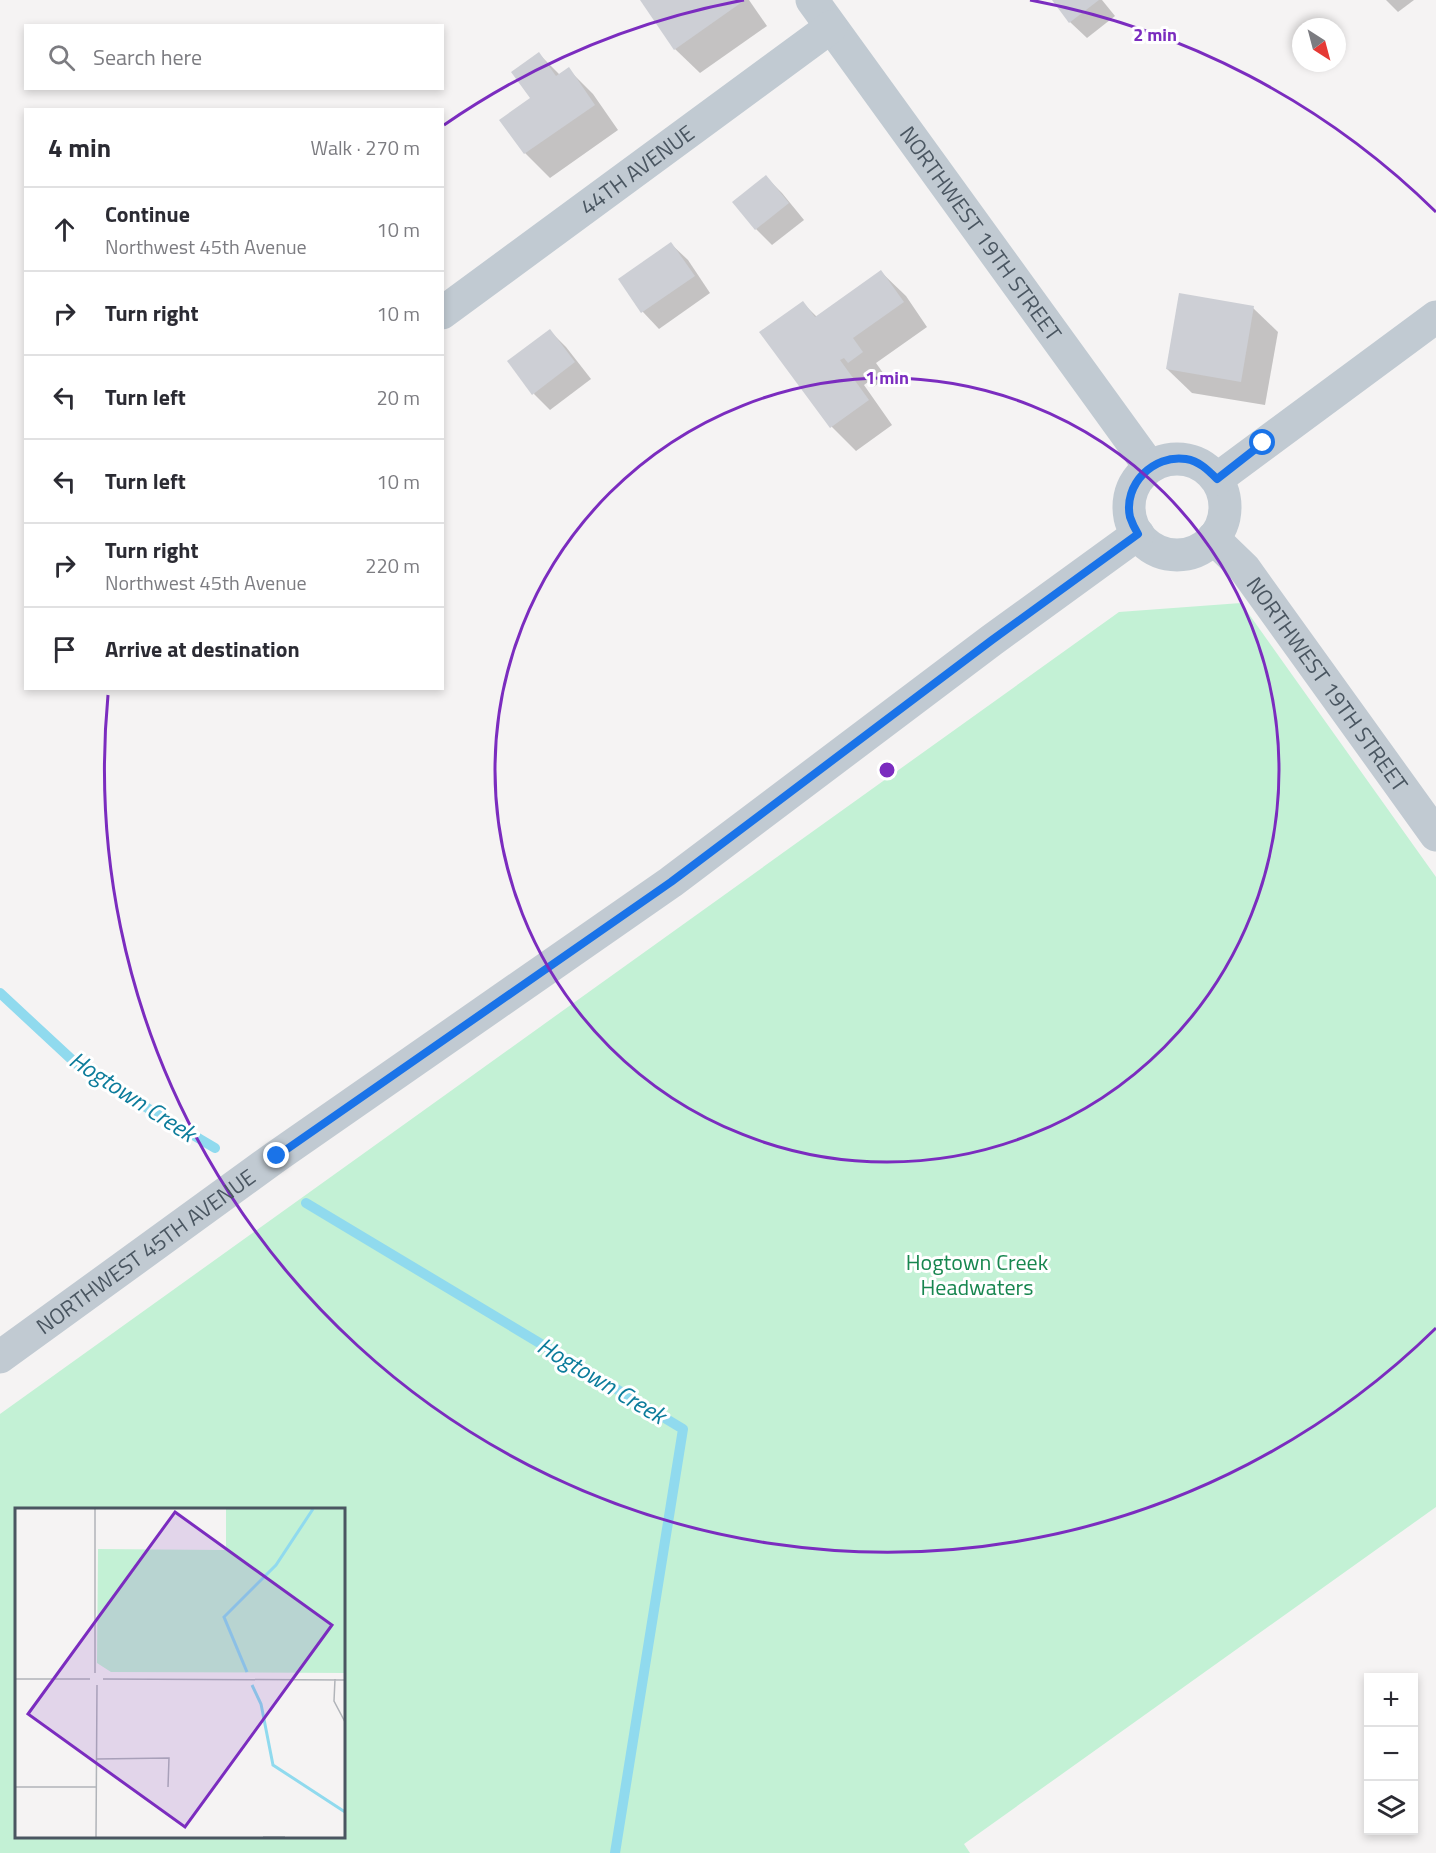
<!DOCTYPE html>
<html lang="en">
<head>
<meta charset="utf-8">
<style>
  :root { --surface:#fff; --page:#f7f7f7; --text:#2b2b33; --muted:#7c7c81; --line:#e1e1e2 }
  body { margin:0; font-family:"Titillium Web",sans-serif; background:var(--page); color:var(--text) }
  .controls { position:absolute; right:18px; bottom:18px; display:grid; overflow:hidden; border-radius:0px; box-shadow:0 3px 9px #0003 }
  .controls button { width:54px; height:54px; display:grid; place-items:center; padding:0; border:0; border-bottom:2px solid var(--line); background:var(--surface); color:var(--text); font:30px sans-serif }
  .compass { position:absolute; left:1292px; top:18px; width:54px; height:54px; border-radius:50%; background:var(--surface); box-shadow:0 3px 9px #0003; rotate:144deg }
  .stop { position:absolute; width:18px; height:18px; margin:-14px; border:4px solid #1a73e8; border-radius:50%; background:#fff }
  .stop.end { background:#1a73e8; border-color:#fff; box-shadow:0 2px 6px #0008 }
  .list { margin:0; padding:0; list-style:none }
  h2 { display:flex; justify-content:space-between; align-items:center; height:78px; margin:0; padding:0 24px; font-size:26px }
  h2 small { font-size:20px; font-weight:400; color:var(--muted) }
  .list li { display:grid; grid-template-columns:39px 1fr auto; gap:18px; align-items:center; box-sizing:border-box; height:84px; padding:0 24px; border-top:2px solid var(--line) }
  .list b { display:block; font-size:22px; white-space:nowrap }
  .list p { margin:0; font-size:20px; white-space:nowrap; color:var(--muted) }
  .list em { font-size:20px; font-style:normal; color:var(--muted) }
  .icon { flex:none; width:33px; height:33px; fill:none; stroke:currentColor; stroke-width:2; stroke-linecap:round; stroke-linejoin:round }
  .map { position:relative; flex:none; width:1436px; height:1853px; overflow:hidden }
  .search { position:absolute; background:var(--surface); box-shadow:0 3px 9px #0003; left:24px; top:24px; width:420px; height:66px; display:flex; align-items:center; gap:15px; box-sizing:border-box; padding:0 21px; border-radius:0px; color:var(--muted); font-size:22px }
  .panel { position:absolute; background:var(--surface); box-shadow:0 3px 9px #0003; left:24px; top:108px; width:420px; height:582px; border-radius:0px }
  .map>svg:first-child { display:block }
  .green { fill:#c3f1d5; fill-rule:evenodd }
  .shadow { fill:#0003 }
  .lines { fill:none; stroke-linecap:round; stroke-linejoin:round }
  .stream { stroke:#90daee; stroke-width:10 }
  .building { fill:#cdcfd5 }
  .minor { stroke:#c1cad2; stroke-width:33 }
  .tertiary { stroke:#c1cad2; stroke-width:33 }
  .route { stroke:#1a73e8; stroke-width:8 }
  .ring { fill:none; stroke:#7b2cbf; stroke-width:3 }
  .labels { text-anchor:middle; dominant-baseline:central; stroke-width:6; stroke-linejoin:round; paint-order:stroke }
  .street-label { font-size:22px; fill:#4a5661; stroke:#fff }
  .park-label { font-size:22px; fill:#17864f; stroke:#fff }
  .water-label { font-size:24px; font-style:italic; fill:#0c7c9b; stroke:#fff }
  .inset-river { fill:none; stroke:#90daee; stroke-width:3 }
  .inset-road { fill:none; stroke:#b1b4b9; stroke-width:1.5 }
  .view { fill:#7b2cbf; fill-opacity:0.15; stroke:#7b2cbf; stroke-width:3 }
  .inset-edge { fill:none; stroke:#4a5661; stroke-width:3 }
  .centre { fill:#7b2cbf; stroke:#fff; stroke-width:3 }
  .ring-label { font-size:18px; text-anchor:middle; font-weight:bold; fill:#7b2cbf; stroke:#fff; stroke-width:6; stroke-linejoin:round; paint-order:stroke }
</style>
</head>
<body>
<div class="map">
<svg width="1436" height="1853" viewBox="0 0 1436 1853">
  <rect width="100%" height="100%" fill="#f5f3f3"/>
  <path class="green" d="M1241 603 1436 877V1507L964 1844 970 1853H0V1414L1119 612ZM16 1510H344V1836H16Z"/>
  <g class="shadow">
    <path d="M641 0H749L767 26 700 73 675 49Z"/>
    <path d="M1053 0H1102L1115 16 1087 38 1070 22Z"/>
    <path d="M1386 0H1414L1398 12Z"/>
    <path d="M539 54 560 75 568 69 593 94 618 130 550 178 525 153 501 120 532 99Z"/>
    <path d="M766 177 782 193 804 220 772 245 756 229Z"/>
    <path d="M671 244 688 260 710 293 659 329 643 312 620 279Z"/>
    <path d="M881 272 906 296 927 327 876 363 886 377 874 387 868 382 864 385 892 425 856 451 832 427 803 303 817 317Z"/>
    <path d="M1253 308 1278 332 1265 405 1192 393 1167 369Z"/>
    <path d="M550 331 566 347 591 379 550 410 534 394Z"/>
  </g>
  <g class="lines">
    <g class="stream">
      <path d="M0 993 83 1070 215 1148"/>
      <path d="M306 1203 683 1429 615 1853"/>
    </g>
  </g>
  <g class="building">
    <path d="M640 0H745L674 50Z"/>
    <path d="M1052 0H1099L1069 23Z"/>
    <path d="M539 52 556 76 569 67 595 105 524 154 499 120 530 98 511 72Z"/>
    <path d="M766 175 789 203 755 230 732 202Z"/>
    <path d="M671 242 695 276 641 313 618 279Z"/>
    <path d="M881 270 904 302 853 338 863 352 848 363 844 358 840 360 869 400 830 428 759 332 803 301 815 317Z"/>
    <path d="M1179 293 1254 306 1241 382 1166 369Z"/>
    <path d="M550 329 575 362 532 395 507 361Z"/>
  </g>
  <g class="lines">
    <g class="minor">
      <path id="s1" d="M812 0 1150 467"/>
      <path id="s2" d="M442 313 831 27"/>
      <path id="s3" d="M1213 538 1244 568 1436 835"/>
    </g>
    <g class="tertiary">
      <circle cx="1177" cy="507" r="48"/>
      <path d="M1217 479 1436 317"/>
      <path id="s4" d="M0 1357 277 1156 671 882 992 640 1138 534"/>
    </g>
  </g>
  <g class="lines">
    <path class="route" d="M277 1156 671 882 992 640 1138 534C1135 529 1132 523 1130 517 1123 485 1153 454 1186 459 1199 461 1208 470 1217 479L1263 443"/>
  </g>
  <g class="ring">
    <circle cx="887" cy="770" r="392"/>
    <path d="M1436 1328A783 783 0 0 1 108 695M444 125A783 783 0 0 1 744 0M1030 0A783 783 0 0 1 1436 212"/>
  </g>
  <g class="labels">
    <g class="street-label">
      <text stroke="none"><textPath href="#s2" startOffset="242">44TH AVENUE</textPath></text>
      <text stroke="none"><textPath href="#s1" startOffset="288">NORTHWEST 19TH STREET</textPath></text>
      <text stroke="none"><textPath href="#s3" startOffset="186">NORTHWEST 19TH STREET</textPath></text>
      <text stroke="none"><textPath href="#s4" startOffset="180">NORTHWEST 45TH AVENUE</textPath></text>
    </g>
    <g class="park-label">
      <text x="977" y="1262">Hogtown Creek<tspan x="977" dy="25">Headwaters</tspan></text>
    </g>
    <g class="water-label">
      <text transform="translate(133 1096) rotate(33)">Hogtown Creek</text>
      <text transform="translate(602 1380) rotate(31)">Hogtown Creek</text>
    </g>
  </g>
  <g transform="translate(15 1508)">
    <rect width="330" height="330" fill="#f5f3f3"/>
    <path d="M211 1H330V165L96 164 82 155 83 41 211 42Z" fill="#c3f1d5"/>
    <path class="inset-river" d="M232 164 209 109 261 57 298 1M237 177 246 196 258 257 330 304"/>
    <path class="inset-road" d="M80 1V165M0 171H75M88 171 330 172M320 171 319 193 330 214M81 251 154 250 153 279M0 279H81M81 329 82 177M248 329H270"/>
    <path class="view" d="M160 4 317 117 170 319 13 206Z"/>
    <rect width="330" height="330" class="inset-edge"/>
  </g>
  <circle cx="887" cy="770" r="9" class="centre"/>
  <g class="ring-label">
    <text x="1155" y="41">2 min</text>
    <text x="887" y="384">1 min</text>
  </g>
</svg>
<div class="controls">
<button>+</button>
<button>−</button>
<button><svg class="icon" aria-label="layers" viewBox="0 0 24 24"><path d="M12 4l9 5-9 5-9-5zM3 14l9 5 9-5"/></svg></button>
</div>
<svg class="compass" viewBox="-18 -18 36 36"><path d="M0-13l5 13h-10z" fill="#e53935"/><path d="M0 13l5-13h-10z" fill="#7c7c81"/></svg>
<div class="stop" style="left:1263px;top:443px"></div>
<div class="stop end" style="left:277px;top:1156px"></div>
<div class="search"><svg class="icon" aria-label="search" viewBox="0 0 24 24"><circle cx="10" cy="10" r="6"/><path d="M15 15l6 6"/></svg>Search here</div>
<section class="panel">
<h2>4 min<small>Walk · 270 m</small></h2>
<ul class="list">
<li><svg class="icon" aria-label="ahead" viewBox="0 0 24 24"><path d="M12 20V5M6 11l6-6 6 6"/></svg><div><b>Continue</b><p>Northwest 45th Avenue</p></div><em>10 m</em></li>
<li><svg class="icon" aria-label="right" viewBox="0 0 24 24"><path d="M7 20v-9h11M14 6l5 5-5 5"/></svg><div><b>Turn right</b></div><em>10 m</em></li>
<li><svg class="icon" aria-label="left" viewBox="0 0 24 24"><path d="M17 20v-9H6M10 6l-5 5 5 5"/></svg><div><b>Turn left</b></div><em>20 m</em></li>
<li><svg class="icon" aria-label="left" viewBox="0 0 24 24"><path d="M17 20v-9H6M10 6l-5 5 5 5"/></svg><div><b>Turn left</b></div><em>10 m</em></li>
<li><svg class="icon" aria-label="right" viewBox="0 0 24 24"><path d="M7 20v-9h11M14 6l5 5-5 5"/></svg><div><b>Turn right</b><p>Northwest 45th Avenue</p></div><em>220 m</em></li>
<li><svg class="icon" aria-label="arrive" viewBox="0 0 24 24"><path d="M6 21V4h12l-3 4 3 4H6"/></svg><div><b>Arrive at destination</b></div></li>
</ul>
</section>
</div>
</body>
</html>
